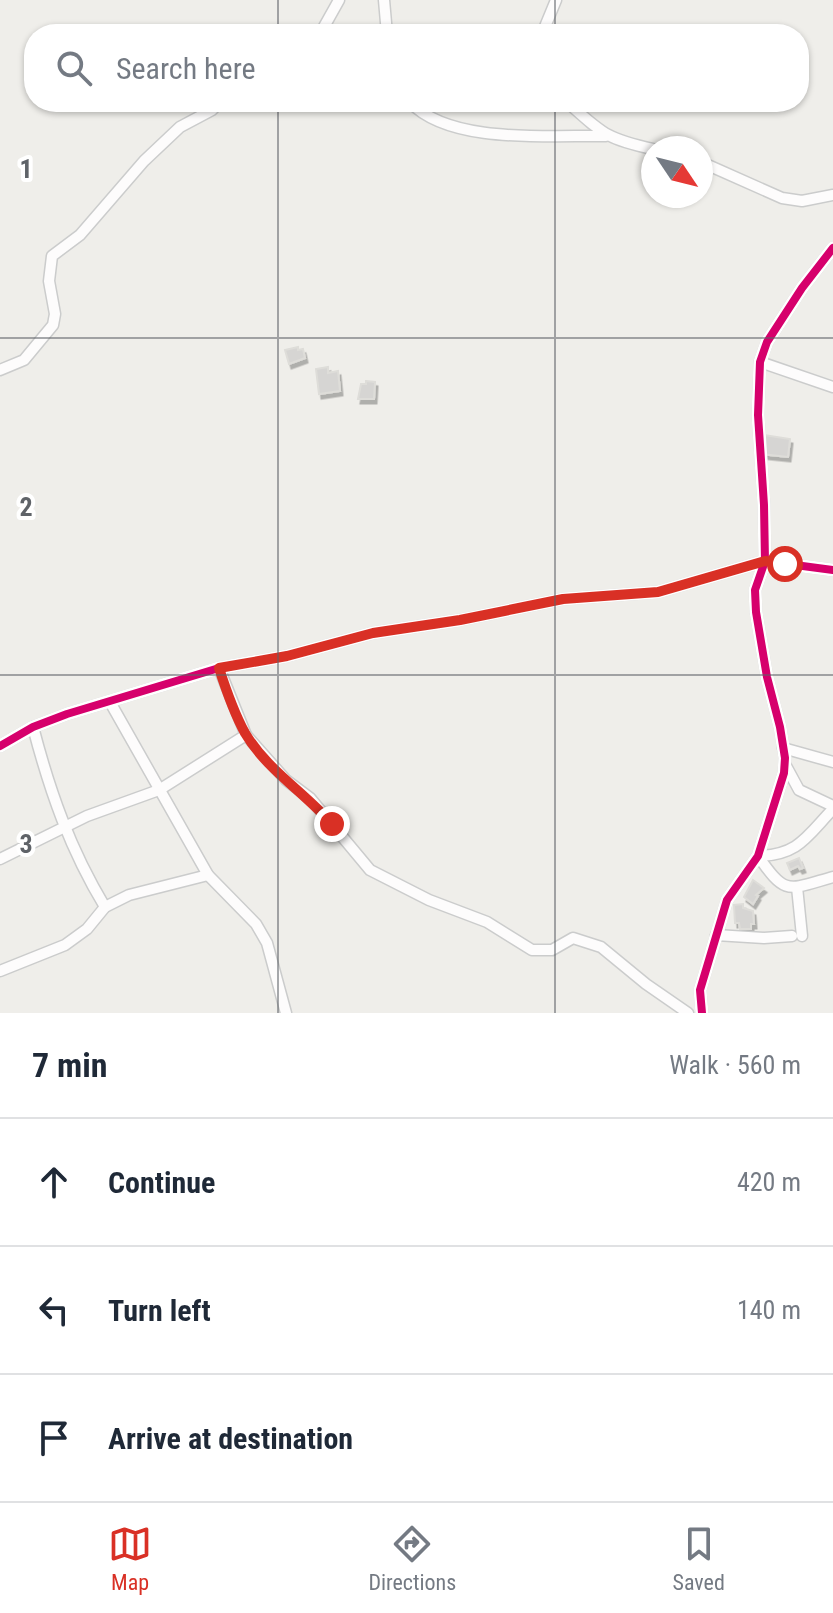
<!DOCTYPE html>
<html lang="en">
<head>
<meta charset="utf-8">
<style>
  :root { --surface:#fff; --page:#f2f2f3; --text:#1f2937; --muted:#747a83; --line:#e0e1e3; --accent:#d93025 }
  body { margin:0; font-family:"Roboto Condensed",sans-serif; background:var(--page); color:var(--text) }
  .compass { position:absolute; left:641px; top:136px; width:72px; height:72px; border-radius:50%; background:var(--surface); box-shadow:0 2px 6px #0004; rotate:125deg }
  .stop { position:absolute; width:24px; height:24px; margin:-18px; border:6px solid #d93025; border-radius:50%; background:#fff }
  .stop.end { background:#d93025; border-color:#fff; box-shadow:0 2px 8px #0008 }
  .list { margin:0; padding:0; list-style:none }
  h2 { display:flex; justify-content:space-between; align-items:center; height:104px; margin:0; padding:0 32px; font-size:34px }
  h2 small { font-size:26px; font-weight:400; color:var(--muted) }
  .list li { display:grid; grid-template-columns:52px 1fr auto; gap:24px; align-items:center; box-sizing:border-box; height:128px; padding:0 32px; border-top:2px solid var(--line) }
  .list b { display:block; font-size:30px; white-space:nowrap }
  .list em { font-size:26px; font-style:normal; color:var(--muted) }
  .icon { flex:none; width:44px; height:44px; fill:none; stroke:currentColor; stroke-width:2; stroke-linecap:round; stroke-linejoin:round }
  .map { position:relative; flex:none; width:833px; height:1013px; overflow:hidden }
  .search { position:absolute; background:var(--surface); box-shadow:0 2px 6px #0004; left:24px; right:24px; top:24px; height:88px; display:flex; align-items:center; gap:20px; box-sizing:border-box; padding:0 28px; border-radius:32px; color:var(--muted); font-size:30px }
  .sheet { height:488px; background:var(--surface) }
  nav { display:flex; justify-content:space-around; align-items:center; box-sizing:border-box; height:112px; border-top:2px solid var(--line); background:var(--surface); font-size:22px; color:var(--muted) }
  nav a { display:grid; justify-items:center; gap:4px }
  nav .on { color:var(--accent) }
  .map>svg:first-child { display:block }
  .building { fill:#d6d5d3; stroke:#deddd9; stroke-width:2; filter:url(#shadow) }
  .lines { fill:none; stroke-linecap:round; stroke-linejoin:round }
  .street-casing { stroke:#cbcccc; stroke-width:13 }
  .street { stroke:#fdfcfc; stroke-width:10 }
  .cycleway-casing { stroke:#fff; stroke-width:13 }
  .cycleway { stroke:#d6006c; stroke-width:8 }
  .route { stroke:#d93025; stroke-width:10 }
  .grid { fill:none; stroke:#5f6368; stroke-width:2; stroke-opacity:0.55 }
  .grid-label { font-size:26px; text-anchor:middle; font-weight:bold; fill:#5f6368; stroke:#fff; stroke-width:8; stroke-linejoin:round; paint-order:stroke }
</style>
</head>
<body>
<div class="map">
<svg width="833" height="1013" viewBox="0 0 833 1013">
  <defs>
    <filter id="shadow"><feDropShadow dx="2.5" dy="4.5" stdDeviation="0" flood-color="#0004"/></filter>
  </defs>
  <rect width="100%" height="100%" fill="#efeeea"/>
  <g class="building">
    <path d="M298 347V350L303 349 305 358 289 364 285 350Z"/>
    <path d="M328 367V373L338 371 340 391 319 394 316 369Z"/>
    <path d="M366 381 375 382 374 399H358L361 384H366Z"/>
    <path d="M764 435 790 439 788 457 761 454Z"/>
    <path d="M799 858 803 868 800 869 798 866 790 870 787 863Z"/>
    <path d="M753 880 764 888 756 895 758 896 753 904 744 897Z"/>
    <path d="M743 904V908L753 911 754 924H751V929H740L739 923H735L734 905Z"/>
  </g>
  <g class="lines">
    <defs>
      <g id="street">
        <path d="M384 0 387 34"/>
        <path d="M320 34 339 0"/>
        <path d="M542 34 556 0"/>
        <path d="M410 102C450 145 551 135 606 136"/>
        <path d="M567 102C602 133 606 139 653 149"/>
        <path d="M701 162 782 198 802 201 833 195"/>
        <path d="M760 362 833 387"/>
        <path d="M0 370 24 360 53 325 55 314 49 281 52 256 80 235 144 161 180 127 212 110 220 102"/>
        <path d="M219 668 246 735 286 780 310 798 370 870 429 900 487 922 532 950H552L573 938 601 947 646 984 688 1013"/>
        <path d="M110 702 208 875 256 924 267 943 286 1013"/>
        <path d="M33 727C50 792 70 849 105 907"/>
        <path d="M0 746 33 727 67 714 219 668 287 656 373 633 460 620 563 599 658 592 765 561 833 570"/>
        <path d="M783 748 833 762"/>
        <path d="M786 766 799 790 833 806"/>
        <path d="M758 856C799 855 807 836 833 809"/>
        <path d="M758 856C786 896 787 890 833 877"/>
        <path d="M0 859 87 816 159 790 246 735"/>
        <path d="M797 887 802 936"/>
        <path d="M716 935 764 938 792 936"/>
        <path d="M0 971 65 945 87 929 105 907 129 895 208 875"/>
        <path d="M702 1013 700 990 727 900 758 856 784 773 785 758 780 727 767 677 756 612 755 590 765 561 764 505 758 415 760 362 767 342 802 288 833 248"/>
      </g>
    </defs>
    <use href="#street" class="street-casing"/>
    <use href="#street" class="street"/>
    <defs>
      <g id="cycleway">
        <path d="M0 746 33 727 67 714 219 668 287 656 373 633 460 620 563 599 658 592 765 561 833 570"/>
        <path d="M702 1013 700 990 727 900 758 856 784 773 785 758 780 727 767 677 756 612 755 590 765 561 764 505 758 415 760 362 767 342 802 288 833 248"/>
      </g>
    </defs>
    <use href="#cycleway" class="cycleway-casing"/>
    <use href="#cycleway" class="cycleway"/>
  </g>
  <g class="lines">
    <path class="route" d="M332 824C305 793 266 769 245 733 234 713 226 690 219 668L287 656 373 633 460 620 563 599 658 592 765 561 785 564"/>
  </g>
  <path class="grid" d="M278 0V34M555 0V34M278 102V1013M555 102V1013M0 338H833M0 675H833"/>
  <g class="grid-label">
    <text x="26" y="178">1</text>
    <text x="26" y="516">2</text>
    <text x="26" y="853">3</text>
  </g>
</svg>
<svg class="compass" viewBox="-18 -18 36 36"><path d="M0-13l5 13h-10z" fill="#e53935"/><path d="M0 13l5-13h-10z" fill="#747a83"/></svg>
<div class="stop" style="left:785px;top:564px"></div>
<div class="stop end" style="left:332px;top:824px"></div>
<div class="search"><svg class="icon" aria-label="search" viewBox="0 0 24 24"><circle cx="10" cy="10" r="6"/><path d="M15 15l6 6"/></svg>Search here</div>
</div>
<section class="sheet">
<h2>7 min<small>Walk · 560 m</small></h2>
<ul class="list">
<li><svg class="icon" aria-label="ahead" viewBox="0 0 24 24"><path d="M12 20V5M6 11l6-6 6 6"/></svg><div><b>Continue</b></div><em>420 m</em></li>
<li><svg class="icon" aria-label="left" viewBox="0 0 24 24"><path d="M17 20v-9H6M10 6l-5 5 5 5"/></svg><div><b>Turn left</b></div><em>140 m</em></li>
<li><svg class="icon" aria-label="arrive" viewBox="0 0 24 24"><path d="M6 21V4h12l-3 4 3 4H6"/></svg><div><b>Arrive at destination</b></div></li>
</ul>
</section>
<nav>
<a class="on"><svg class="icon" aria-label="map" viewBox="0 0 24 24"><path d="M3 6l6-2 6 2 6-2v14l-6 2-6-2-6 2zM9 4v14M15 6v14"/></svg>Map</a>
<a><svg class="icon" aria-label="directions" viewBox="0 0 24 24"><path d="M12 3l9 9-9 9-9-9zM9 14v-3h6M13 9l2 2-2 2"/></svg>Directions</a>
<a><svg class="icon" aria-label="saved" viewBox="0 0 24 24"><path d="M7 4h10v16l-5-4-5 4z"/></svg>Saved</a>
</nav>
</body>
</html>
